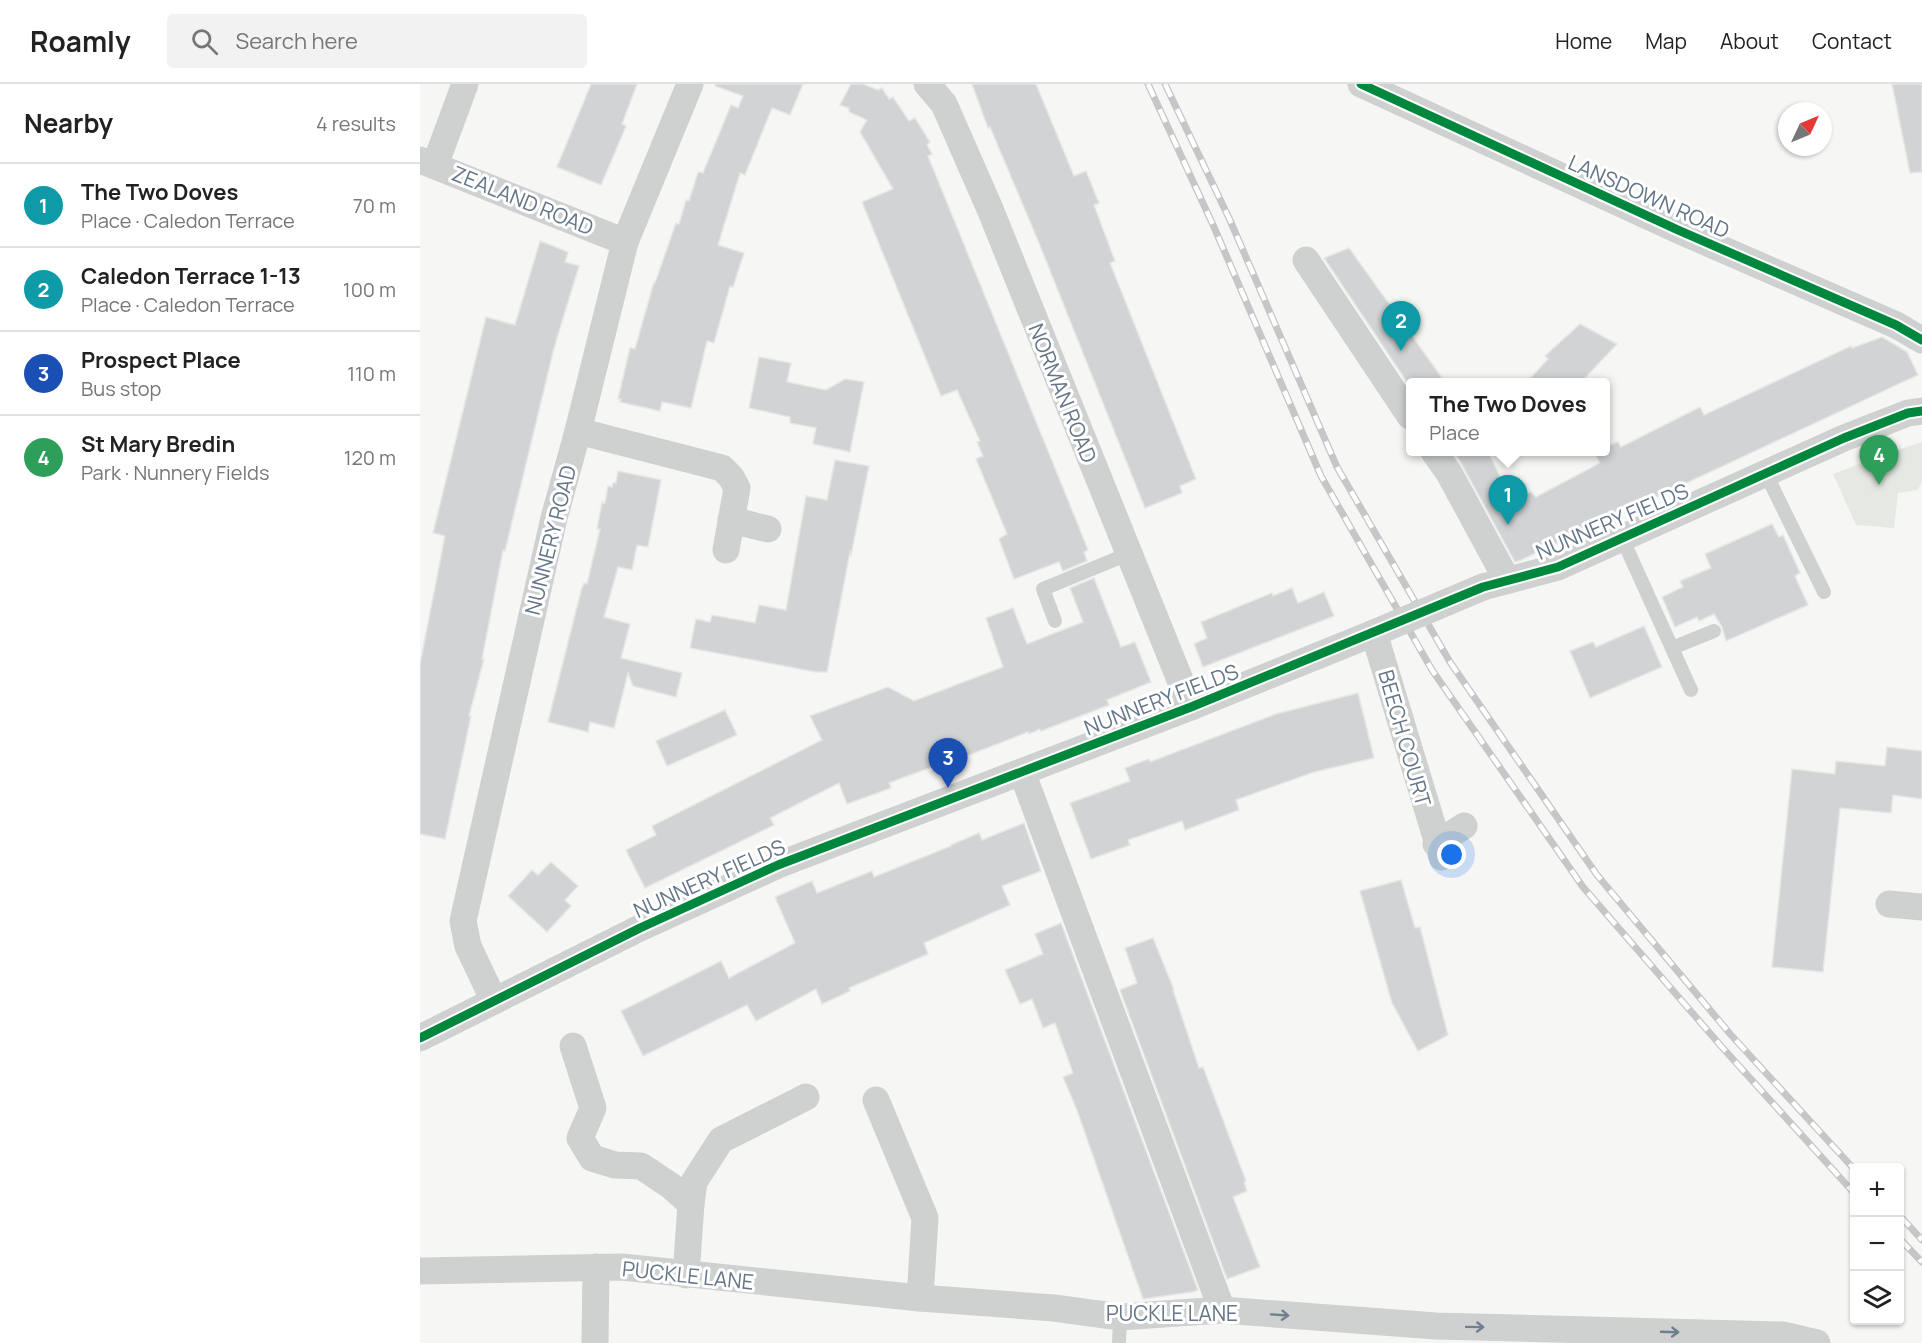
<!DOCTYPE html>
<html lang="en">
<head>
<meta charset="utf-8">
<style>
  :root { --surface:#fff; --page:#f2f2f2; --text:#222; --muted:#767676; --line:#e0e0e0; --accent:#1a73e8 }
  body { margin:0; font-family:Manrope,sans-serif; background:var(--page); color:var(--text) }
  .controls { position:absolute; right:18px; bottom:18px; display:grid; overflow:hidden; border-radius:6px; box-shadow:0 2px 4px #0004 }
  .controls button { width:54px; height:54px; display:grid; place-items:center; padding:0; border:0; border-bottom:2px solid var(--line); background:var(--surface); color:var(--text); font:30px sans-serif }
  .compass { position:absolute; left:1358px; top:18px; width:54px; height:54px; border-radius:50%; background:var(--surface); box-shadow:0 2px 4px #0004; rotate:46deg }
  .you { position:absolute; left:1032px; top:771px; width:21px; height:21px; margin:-15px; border:4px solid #fff; border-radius:50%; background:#1a73e8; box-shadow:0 0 0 9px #1a73e833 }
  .badge { display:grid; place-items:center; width:39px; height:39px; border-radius:50%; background:var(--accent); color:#fff; font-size:20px; font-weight:700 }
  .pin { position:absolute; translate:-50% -50px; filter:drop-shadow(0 2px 3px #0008) }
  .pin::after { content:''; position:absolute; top:32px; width:21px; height:18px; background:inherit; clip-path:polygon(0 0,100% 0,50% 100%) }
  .popup { position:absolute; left:986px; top:294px; width:204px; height:78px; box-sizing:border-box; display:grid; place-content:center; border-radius:6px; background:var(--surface); filter:drop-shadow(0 2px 4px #0005); font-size:20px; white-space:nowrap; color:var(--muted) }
  .popup b { font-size:22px; color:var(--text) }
  .popup::after { content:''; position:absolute; left:50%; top:100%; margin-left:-12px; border:12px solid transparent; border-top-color:var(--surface) }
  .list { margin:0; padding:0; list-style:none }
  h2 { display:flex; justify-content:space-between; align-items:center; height:78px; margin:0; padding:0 24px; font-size:26px }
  h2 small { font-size:20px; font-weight:400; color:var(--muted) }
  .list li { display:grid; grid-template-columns:39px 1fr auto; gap:18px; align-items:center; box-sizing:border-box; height:84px; padding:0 24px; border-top:2px solid var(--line) }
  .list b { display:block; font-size:22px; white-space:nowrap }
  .list p { margin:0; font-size:20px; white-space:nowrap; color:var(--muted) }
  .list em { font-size:20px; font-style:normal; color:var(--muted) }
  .icon { flex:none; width:33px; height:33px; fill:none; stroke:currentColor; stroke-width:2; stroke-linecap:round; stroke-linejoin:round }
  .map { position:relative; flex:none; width:1502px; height:1259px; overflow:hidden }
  header { display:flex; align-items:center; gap:36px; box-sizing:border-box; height:84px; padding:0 30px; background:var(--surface); border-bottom:2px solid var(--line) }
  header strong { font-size:28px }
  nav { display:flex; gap:33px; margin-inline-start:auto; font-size:21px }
  .search { width:420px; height:54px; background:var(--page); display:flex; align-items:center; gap:15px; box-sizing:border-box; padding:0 21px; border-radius:6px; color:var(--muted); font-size:22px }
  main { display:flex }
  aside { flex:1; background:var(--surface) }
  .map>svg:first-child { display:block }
  .park { fill:#e6e9e3 }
  .building { fill:#d2d3d4; stroke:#e6e6e4; stroke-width:1.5 }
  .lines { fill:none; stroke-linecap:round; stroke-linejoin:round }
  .lane { stroke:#cfd1d1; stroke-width:14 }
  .street { stroke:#cfd1d1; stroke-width:27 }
  .rail-casing { stroke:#c5c6c7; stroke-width:7 }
  .rail { stroke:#fff; stroke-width:4.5; stroke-dasharray:14; stroke-linecap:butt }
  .street-bridge { stroke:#cfd1d1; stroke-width:27 }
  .cycleway-casing { stroke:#fff; stroke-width:13 }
  .cycleway { stroke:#00873e; stroke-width:9 }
  .oneway { stroke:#6f7f8e }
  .labels { text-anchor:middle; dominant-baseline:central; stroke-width:6; stroke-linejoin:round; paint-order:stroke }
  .street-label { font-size:21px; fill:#647687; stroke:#fff }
</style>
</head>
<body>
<header>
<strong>Roamly</strong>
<div class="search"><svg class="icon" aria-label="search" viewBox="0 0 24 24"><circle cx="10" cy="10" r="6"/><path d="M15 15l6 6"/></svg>Search here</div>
<nav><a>Home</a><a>Map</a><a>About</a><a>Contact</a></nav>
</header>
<main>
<aside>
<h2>Nearby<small>4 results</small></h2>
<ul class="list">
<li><span class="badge" style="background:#0f9aa8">1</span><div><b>The Two Doves</b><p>Place · Caledon Terrace</p></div><em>70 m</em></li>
<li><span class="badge" style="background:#0f9aa8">2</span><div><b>Caledon Terrace 1-13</b><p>Place · Caledon Terrace</p></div><em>100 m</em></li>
<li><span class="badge" style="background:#1a4fb4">3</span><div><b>Prospect Place</b><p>Bus stop</p></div><em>110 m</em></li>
<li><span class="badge" style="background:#2e9e5b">4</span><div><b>St Mary Bredin</b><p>Park · Nunnery Fields</p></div><em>120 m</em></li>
</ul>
</aside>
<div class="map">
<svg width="1502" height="1259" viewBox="0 0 1502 1259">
  <rect width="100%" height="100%" fill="#f6f6f5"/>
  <path class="park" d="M1502 358V397L1498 406 1478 409 1474 444 1436 441 1413 390 1465 370Z"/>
  <g class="building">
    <path d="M171 0H217L202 40 206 42 181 101 137 83Z"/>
    <path d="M296 0H383L370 31 352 24 325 91 320 89 298 161 324 169 313 203 310 202 294 259 287 257 271 324 242 318 240 327 200 318 201 315H198L210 264 215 265 234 198 235 199 256 139 259 140 266 116 269 117 278 88 283 89 311 21 318 24 323 12 295 2Z"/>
    <path d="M431 0H443L458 6 462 4 469 15 473 13 489 37 495 34 510 58 507 61 512 70 508 72 654 431 668 466 664 468 667 477 643 487 639 478 594 495 579 455 587 450 556 375 563 372 557 358 560 357 537 306 521 312 442 118 473 105 440 48 447 36 429 28V24L420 21Z"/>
    <path d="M552 0H616L654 92 666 87 679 119 674 121 695 177 690 179 776 395 760 402 762 409 725 424 617 154 570 43 568 44Z"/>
    <path d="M1472 0H1502V88L1490 89Z"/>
    <path d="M120 157 148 168 145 178 159 182 134 264 85 467 83 466 62 575H64L49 632H51L25 755 0 750V580L25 452 13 449 66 233 95 241Z"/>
    <path d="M929 164 1025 298H987L904 174Z"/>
    <path d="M1160 240 1197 260 1161 298H1107L1128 275 1125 272Z"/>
    <path d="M1462 253 1487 268 1498 291 1101 476 1095 478 1035 368H1068L1091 415 1111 408 1116 413 1180 379 1174 368H1185V363L1198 358 1201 363 1280 323 1284 331 1431 262 1432 264Z"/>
    <path d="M339 273 371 279 367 298 406 306 425 295 444 298 430 368 393 360 396 344 370 339V333L329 324Z"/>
    <path d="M415 376 449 382 431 471 430 468 407 588H396L270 564 276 535 290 538 292 531 335 539 339 521 366 526 386 412 407 416Z"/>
    <path d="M198 387 241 396 228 463 217 461 212 486 198 483 184 533 210 540 201 574 262 589 256 613 213 602 208 589 194 644 170 638 168 648 128 638 161 507 164 499 167 500 180 445H177L182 418 185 419 188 402 192 403 193 399H196Z"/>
    <path d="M1352 440 1359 453 1363 451 1380 489 1375 492 1388 521 1306 557 1302 543 1294 530 1279 537 1277 533 1255 543 1242 513 1263 503 1260 497 1291 484 1285 470Z"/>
    <path d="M674 494 701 563 715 558 731 598 687 616 689 621 621 647 620 645 609 650 608 648 526 680 525 678 469 699 471 704 427 720 419 699 350 734 354 741 225 804 206 766 236 751 232 742 402 656 390 632 468 603 494 617 583 583 566 534 593 524 607 560 663 538 650 504Z"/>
    <path d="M872 504 878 519 904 508 914 532 783 583 774 560 787 554 781 538 852 509 853 512Z"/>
    <path d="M1224 542 1242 583 1170 614 1150 567 1173 558 1176 563Z"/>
    <path d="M938 609 954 674 894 688 816 716 819 726 765 746 762 737 708 756 710 761 671 775 650 719 710 697 705 684 729 675 730 678 856 630Z"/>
    <path d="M305 626 317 651 247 682 236 657Z"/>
    <path d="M1467 663 1502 667V715L1473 711 1471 729 1420 724 1403 888 1352 883 1372 685 1415 690 1416 677 1465 682Z"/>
    <path d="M604 739 621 787 582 802 590 821 504 859 508 870 429 904 430 907 402 920 396 905 336 937 327 921 223 972 201 927 301 877 309 894 375 859 355 813 392 797 397 809 452 787 454 793 531 762V761L559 749 562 756Z"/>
    <path d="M131 778 158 802 145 816 151 822 127 848 88 812 112 786 118 791Z"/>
    <path d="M981 796 995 844 1000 843 1028 951 998 967 972 919 940 807Z"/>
    <path d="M641 839 778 1206 772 1208 723 1215 657 1026 643 993 653 989 635 939 623 944 612 915 600 920 585 886 623 870 615 850Z"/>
    <path d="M733 854 754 906H753L779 984 783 983 826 1097 824 1098 827 1107 813 1113 840 1183 807 1195 700 906 717 899 705 864Z"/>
  </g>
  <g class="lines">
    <g class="lane">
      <path d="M1346 390 1404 508"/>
      <path d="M1202 454 1271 606"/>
      <path d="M635 537 623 505 708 470"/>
      <path d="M1252 564 1294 547"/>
      <path d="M699 1259 700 1233"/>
    </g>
    <g class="street">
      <path d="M507 0 524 20 570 125 771 623"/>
      <path d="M941 0 1258 146 1476 241 1502 256"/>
      <path d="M0 76 205 158"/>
      <path d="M15 81 45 0"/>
      <path d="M886 176 990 332"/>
      <path d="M158 347 302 384 311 393 317 404 306 466"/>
      <path d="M1014 368 1029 389 1087 496"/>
      <path d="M311 436 348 445"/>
      <path d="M1063 503 1138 483 1424 354 1488 329 1502 327"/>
      <path d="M602 688 802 1226"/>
      <path d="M1016 760 1044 742"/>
      <path d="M1469 820 1502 823"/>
      <path d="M74 917 48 862 43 837 134 434 158 347 205 158 270 0"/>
      <path d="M0 954 220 844 358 781 771 623 954 549 1022 773"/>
      <path d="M153 962 173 1024 160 1054 172 1074 195 1081 221 1082 251 1102 271 1120"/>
      <path d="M456 1016 505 1134 500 1214"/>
      <path d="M0 1187 202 1183 500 1214 634 1224 700 1233 802 1226 1016 1242 1363 1251 1397 1259"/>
      <path d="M266 1191 271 1120 274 1098 301 1056 386 1013"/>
      <path d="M175 1259 176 1183"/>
    </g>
    <defs>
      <g id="rail">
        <path d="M728 0 794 143 901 392 1012 586 1163 803 1301 962 1434 1109"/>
        <path d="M745 0 809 134 917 383 1030 578 1177 791 1311 951 1434 1085"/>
        <path d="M1480 1132 1502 1156"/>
        <path d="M1480 1155 1502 1178"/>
      </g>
    </defs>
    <use href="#rail" class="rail-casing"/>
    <use href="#rail" class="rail"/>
    <path class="street-bridge" d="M954 549 1063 503"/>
    <defs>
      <g id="cycleway">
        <path d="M941 0 1258 146 1476 241 1502 256"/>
        <path d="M0 954 220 844 358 781 771 623 1063 503 1138 483 1424 354 1488 329 1502 327"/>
      </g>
    </defs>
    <use href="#cycleway" class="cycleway-casing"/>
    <use href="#cycleway" class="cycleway"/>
  </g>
  <defs><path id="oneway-shaft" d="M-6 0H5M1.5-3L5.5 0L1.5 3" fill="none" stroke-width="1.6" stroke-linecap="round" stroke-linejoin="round" transform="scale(1.5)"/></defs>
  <g class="oneway">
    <use href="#oneway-shaft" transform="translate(860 1231) rotate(4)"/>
    <use href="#oneway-shaft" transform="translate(1055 1243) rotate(1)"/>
    <use href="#oneway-shaft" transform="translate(1250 1248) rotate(2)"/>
  </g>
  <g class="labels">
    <g class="street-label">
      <text transform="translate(1229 112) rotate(24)">LANSDOWN ROAD</text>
      <text transform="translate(103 116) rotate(22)">ZEALAND ROAD</text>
      <text transform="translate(643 309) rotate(68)">NORMAN ROAD</text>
      <text transform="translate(1192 437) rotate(-23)">NUNNERY FIELDS</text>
      <text transform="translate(130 456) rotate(-76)">NUNNERY ROAD</text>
      <text transform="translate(741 615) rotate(-21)">NUNNERY FIELDS</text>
      <text transform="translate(985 654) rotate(74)">BEECH COURT</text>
      <text transform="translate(289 794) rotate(-24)">NUNNERY FIELDS</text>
      <text transform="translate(268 1191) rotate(6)">PUCKLE LANE</text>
      <text x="752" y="1229">PUCKLE LANE</text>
    </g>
  </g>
</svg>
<div class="controls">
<button>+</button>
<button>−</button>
<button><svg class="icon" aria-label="layers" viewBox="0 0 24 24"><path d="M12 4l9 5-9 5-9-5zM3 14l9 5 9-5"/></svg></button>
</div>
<svg class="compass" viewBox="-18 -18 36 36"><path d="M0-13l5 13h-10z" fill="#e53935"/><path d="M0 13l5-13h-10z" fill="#767676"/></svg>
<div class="you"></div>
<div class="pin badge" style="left:1088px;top:441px;background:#0f9aa8">1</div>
<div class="popup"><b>The Two Doves</b>Place</div>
<div class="pin badge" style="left:981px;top:267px;background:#0f9aa8">2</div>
<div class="pin badge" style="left:528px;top:704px;background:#1a4fb4">3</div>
<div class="pin badge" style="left:1459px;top:401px;background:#2e9e5b">4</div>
</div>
</main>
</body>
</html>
